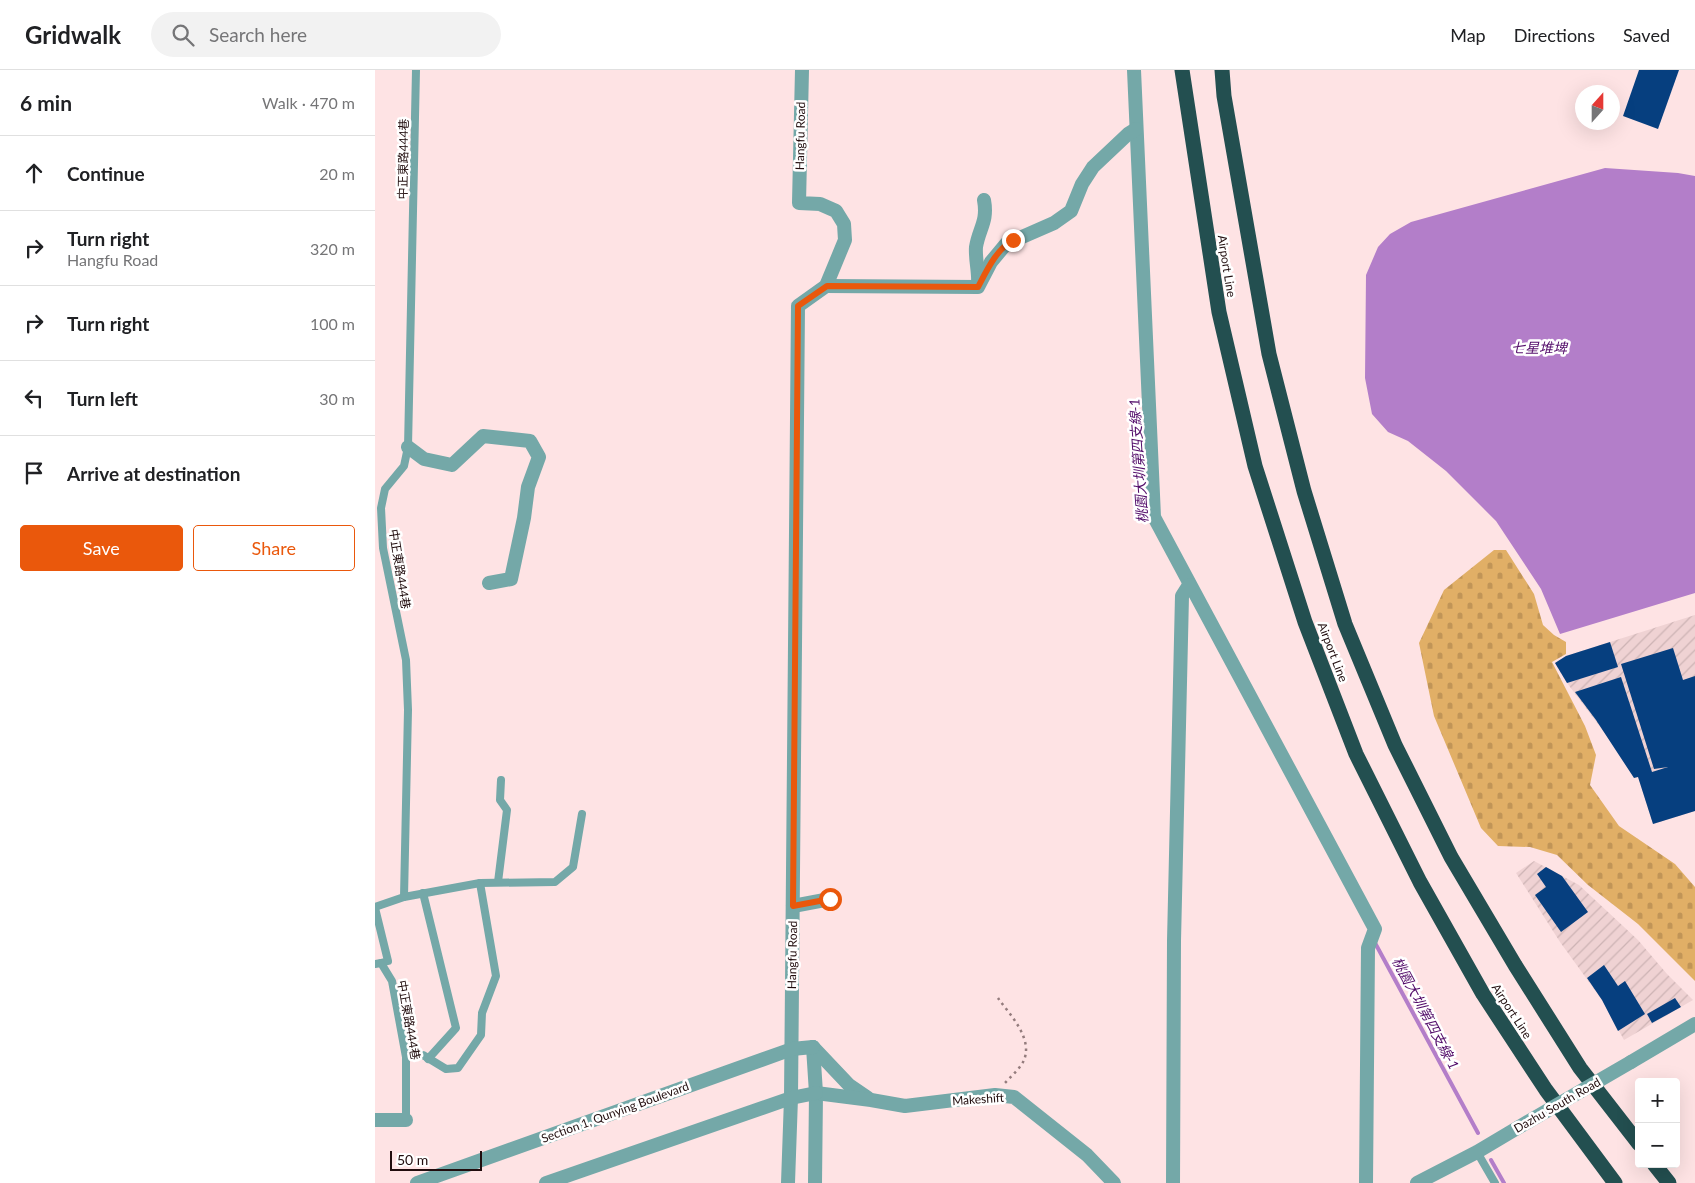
<!DOCTYPE html>
<html lang="en">
<head>
<meta charset="utf-8">
<style>
  :root { --surface:#fff; --page:#f2f2f2; --text:#202124; --muted:#757577; --line:#e0e0e0; --accent:#ea580c }
  body { margin:0; font-family:Lato,"Noto Sans TC",sans-serif; background:var(--page); color:var(--text) }
  .controls { position:absolute; right:15px; bottom:15px; display:grid; overflow:hidden; border-radius:5px; box-shadow:0 5px 20px #0002 }
  .controls button { width:45px; height:45px; display:grid; place-items:center; padding:0; border:0; border-bottom:1px solid var(--line); background:var(--surface); color:var(--text); font:25px sans-serif }
  .compass { position:absolute; left:1200px; top:15px; width:45px; height:45px; border-radius:50%; background:var(--surface); box-shadow:0 5px 20px #0002; rotate:21deg }
  .scale { position:absolute; left:15px; bottom:12px; width:92px; box-sizing:border-box; padding-left:5px; border:2px solid #210d0e; border-top:0; font-size:14px; line-height:18px; white-space:nowrap; color:#210d0e; -webkit-text-stroke:4px #fff; paint-order:stroke }
  .stop { position:absolute; width:15px; height:15px; margin:-11px; border:4px solid #ea580c; border-radius:50%; background:#fff }
  .stop.end { background:#ea580c; border-color:#fff; box-shadow:0 1px 5px #0008 }
  .list { margin:0; padding:0; list-style:none }
  h2 { display:flex; justify-content:space-between; align-items:center; height:65px; margin:0; padding:0 20px; font-size:21px }
  h2 small { font-size:16px; font-weight:400; color:var(--muted) }
  .list li { display:grid; grid-template-columns:32px 1fr auto; gap:15px; align-items:center; box-sizing:border-box; height:75px; padding:0 20px; border-top:1px solid var(--line) }
  .list b { display:block; font-size:19px; white-space:nowrap }
  .list p { margin:0; font-size:16px; white-space:nowrap; color:var(--muted) }
  .list em { font-size:16px; font-style:normal; color:var(--muted) }
  .actions { display:flex; gap:10px; padding:15px 20px }
  .actions a { flex:1; padding:11px 0; border:1px solid var(--accent); border-radius:5px; text-align:center; font-size:18px; color:var(--accent) }
  .actions .main { background:var(--accent); color:#fff }
  .icon { flex:none; width:28px; height:28px; fill:none; stroke:currentColor; stroke-width:2; stroke-linecap:round; stroke-linejoin:round }
  .map { position:relative; flex:none; width:1320px; height:1113px; overflow:hidden }
  header { display:flex; align-items:center; gap:30px; box-sizing:border-box; height:70px; padding:0 25px; background:var(--surface); border-bottom:1px solid var(--line) }
  header strong { font-size:24px }
  nav { display:flex; gap:28px; margin-inline-start:auto; font-size:18px }
  .search { width:350px; height:45px; background:var(--page); display:flex; align-items:center; gap:12px; box-sizing:border-box; padding:0 18px; border-radius:28px; color:var(--muted); font-size:19px }
  main { display:flex }
  aside { flex:1; background:var(--surface) }
  .map>svg:first-child { display:block }
  .industrial { fill:url(#industrial-furrows) }
  .cemetery { fill:url(#cemetery-stones) }
  .water { fill:#b37ec9 }
  .lines { fill:none; stroke-linecap:round; stroke-linejoin:round }
  .stream { stroke:#b37ec9; stroke-width:4 }
  .building { fill:#063f7f }
  .path { stroke:#947c7d; stroke-width:2.5; stroke-dasharray:2.5 4; stroke-linecap:butt }
  .service { stroke:#74a8a8; stroke-width:8 }
  .minor { stroke:#74a8a8; stroke-width:14 }
  .tertiary { stroke:#74a8a8; stroke-width:14 }
  .motorway { stroke:#234f50; stroke-width:15 }
  .minor-bridge { stroke:#74a8a8; stroke-width:14 }
  .route { stroke:#ea580c; stroke-width:6 }
  .labels { text-anchor:middle; dominant-baseline:central; stroke-width:5; stroke-linejoin:round; paint-order:stroke }
  .street-label { font-size:12px; fill:#210d0e; stroke:#fff }
  .water-label { font-size:14px; font-style:italic; fill:#520b69; stroke:#fff }
</style>
</head>
<body>
<header>
<strong>Gridwalk</strong>
<div class="search"><svg class="icon" aria-label="search" viewBox="0 0 24 24"><circle cx="10" cy="10" r="6"/><path d="M15 15l6 6"/></svg>Search here</div>
<nav><a>Map</a><a>Directions</a><a>Saved</a></nav>
</header>
<main>
<aside>
<h2>6 min<small>Walk · 470 m</small></h2>
<ul class="list">
<li><svg class="icon" aria-label="ahead" viewBox="0 0 24 24"><path d="M12 20V5M6 11l6-6 6 6"/></svg><div><b>Continue</b></div><em>20 m</em></li>
<li><svg class="icon" aria-label="right" viewBox="0 0 24 24"><path d="M7 20v-9h11M14 6l5 5-5 5"/></svg><div><b>Turn right</b><p>Hangfu Road</p></div><em>320 m</em></li>
<li><svg class="icon" aria-label="right" viewBox="0 0 24 24"><path d="M7 20v-9h11M14 6l5 5-5 5"/></svg><div><b>Turn right</b></div><em>100 m</em></li>
<li><svg class="icon" aria-label="left" viewBox="0 0 24 24"><path d="M17 20v-9H6M10 6l-5 5 5 5"/></svg><div><b>Turn left</b></div><em>30 m</em></li>
<li><svg class="icon" aria-label="arrive" viewBox="0 0 24 24"><path d="M6 21V4h12l-3 4 3 4H6"/></svg><div><b>Arrive at destination</b></div></li>
</ul>
<div class="actions"><a class="main">Save</a><a>Share</a></div>
</aside>
<div class="map">
<svg width="1320" height="1113" viewBox="0 0 1320 1113">
  <defs>
    <pattern id="industrial-furrows" width="10" height="10" patternUnits="userSpaceOnUse" patternTransform="scale(1.25)"><rect width="10" height="10" fill="#efd2d3"/><path d="M-1 1l2-2M0 10L10 0M9 11l2-2" fill="none" stroke="#cdb3b4"/></pattern>
    <pattern id="cemetery-stones" width="16" height="16" patternUnits="userSpaceOnUse" patternTransform="scale(1.25)"><rect width="16" height="16" fill="#e1af66"/><path d="M2 7V4a2 2 0 0 1 4 0v3zM10 15v-3a2 2 0 0 1 4 0v3z" fill="#c19557"/></pattern>
  </defs>
  <rect width="100%" height="100%" fill="#fee3e4"/>
  <g class="industrial">
    <path d="M1320 545V741L1278 754 1263 707 1192 613 1180 593 1191 586Z"/>
    <path d="M1159 791 1204 815 1263 870 1292 904 1318 930 1249 970 1227 930 1185 872 1141 803Z"/>
  </g>
  <path class="cemetery" d="M1119 480H1131L1159 524 1168 555 1179 565 1191 572V584L1177 592 1210 656 1221 685 1215 715 1244 756 1300 794 1320 817V911L1263 854 1213 815 1182 785 1155 777 1123 776 1106 758 1059 646 1044 573 1069 520Z"/>
  <path class="water" d="M1230 98 1303 103 1320 106V523L1185 564 1166 519 1121 451 1071 401 1033 371 1013 362 997 344 990 308 991 205 1003 177 1015 164 1036 152Z"/>
  <g class="lines">
    <g class="stream">
      <path d="M999 871 1103 1063"/>
      <path d="M1116 1090 1129 1113"/>
    </g>
  </g>
  <g class="building">
    <path d="M1264 0H1304L1283 59 1248 46Z"/>
    <path d="M1235 572 1243 597 1192 613 1180 593 1191 586Z"/>
    <path d="M1298 578 1308 610 1320 606V741L1278 754 1263 707 1259 708 1221 650 1200 622 1246 607 1277 702 1293 697 1279 699 1246 594Z"/>
    <path d="M1171 797 1187 806 1213 842 1186 862 1160 825 1171 817 1162 804Z"/>
    <path d="M1229 895 1243 916 1250 911 1270 944 1243 961 1227 930 1212 908Z"/>
    <path d="M1300 928 1306 937 1277 953 1272 944Z"/>
  </g>
  <g class="lines">
    <path class="path" d="M623 928C635 945 658 968 649 990 646 998 635 1007 629 1014"/>
    <g class="service">
      <path d="M123 812 132 740 125 730 126 710"/>
      <path d="M48 823 81 958 53 989"/>
      <path d="M29 827 105 813 180 812 198 797 207 744"/>
      <path d="M0 837 29 827 33 640 31 590 8 478 6 438 10 419 29 396 33 377 41 0"/>
      <path d="M0 838 13 891 6 893"/>
      <path d="M0 894 6 893 17 911 31 987V1050"/>
      <path d="M31 987 48 985 71 999 83 998 106 965 107 943 121 906 105 813"/>
      <path d="M1102 1082 1120 1113"/>
    </g>
    <g class="minor">
      <path d="M759 0 779 447 1000 859 993 878 991 1113"/>
      <path d="M603 214C604 202 600 189 601 177 604 158 613 152 609 130"/>
      <path d="M451 216 603 217 616 192 631 174 679 153 696 141 707 114 718 97 753 64 761 59"/>
      <path d="M33 377 49 389 77 395 108 366 155 371 164 387 153 417 149 448 136 509 114 513"/>
      <path d="M418 836 455 829"/>
      <path d="M438 977 441 1023 440 1113"/>
      <path d="M438 977 474 1015 493 1028"/>
      <path d="M1256 992 1320 954"/>
      <path d="M441 1023 496 1030 530 1036 620 1025 639 1027 712 1085 739 1113"/>
      <path d="M0 1050H31"/>
      <path d="M413 1113 416 1028 423 236 451 216 470 170 469 154 461 141 445 134 424 133 427 0"/>
      <path d="M798 1113 799 871 807 526 814 515"/>
      <path d="M1042 1113 1102 1082 1144 1057"/>
    </g>
    <g class="tertiary">
      <path d="M42 1113 417 979 438 977"/>
      <path d="M171 1113 416 1028 441 1023"/>
    </g>
    <g class="motorway">
      <path d="M807 0 844 242 880 396 930 552 981 684 1045 812 1108 924 1171 1020 1240 1113"/>
      <path d="M847 0 849 26 894 284 929 421 970 554 1020 675 1076 787 1140 895 1205 998 1264 1074"/>
      <path d="M1279 1094 1294 1113"/>
    </g>
    <path class="minor-bridge" d="M1144 1057 1256 992"/>
  </g>
  <g class="lines">
    <path class="route" d="M455 829 418 836 423 236 452 216 603 217C612 200 621 180 638 170"/>
  </g>
  <g class="labels">
    <g class="street-label">
      <text transform="translate(425 66) rotate(-89)">Hangfu Road</text>
      <text transform="translate(28 89) rotate(-89)">中正東路444巷</text>
      <text transform="translate(852 196) rotate(81)">Airport Line</text>
      <text transform="translate(25 499) rotate(81)">中正東路444巷</text>
      <text transform="translate(958 582) rotate(69)">Airport Line</text>
      <text transform="translate(417 885) rotate(-89)">Hangfu Road</text>
      <text transform="translate(1137 941) rotate(57)">Airport Line</text>
      <text transform="translate(34 950) rotate(80)">中正東路444巷</text>
      <text transform="translate(603 1029) rotate(-4)">Makeshift</text>
      <text transform="translate(1182 1035) rotate(-30)">Dazhu South Road</text>
      <text transform="translate(240 1042) rotate(-20)">Section 1, Qunying Boulevard</text>
    </g>
    <g class="water-label">
      <text x="1164" y="277">七星堆埤</text>
      <text transform="translate(763 391) rotate(-94)">桃園大圳第四支線-1</text>
      <text transform="translate(1051 943) rotate(62)">桃園大圳第四支線-1</text>
    </g>
  </g>
</svg>
<div class="controls">
<button>+</button>
<button>−</button>
</div>
<svg class="compass" viewBox="-18 -18 36 36"><path d="M0-13l5 13h-10z" fill="#e53935"/><path d="M0 13l5-13h-10z" fill="#757577"/></svg>
<div class="scale">50 m</div>
<div class="stop" style="left:455px;top:829px"></div>
<div class="stop end" style="left:638px;top:170px"></div>
</div>
</main>
</body>
</html>
